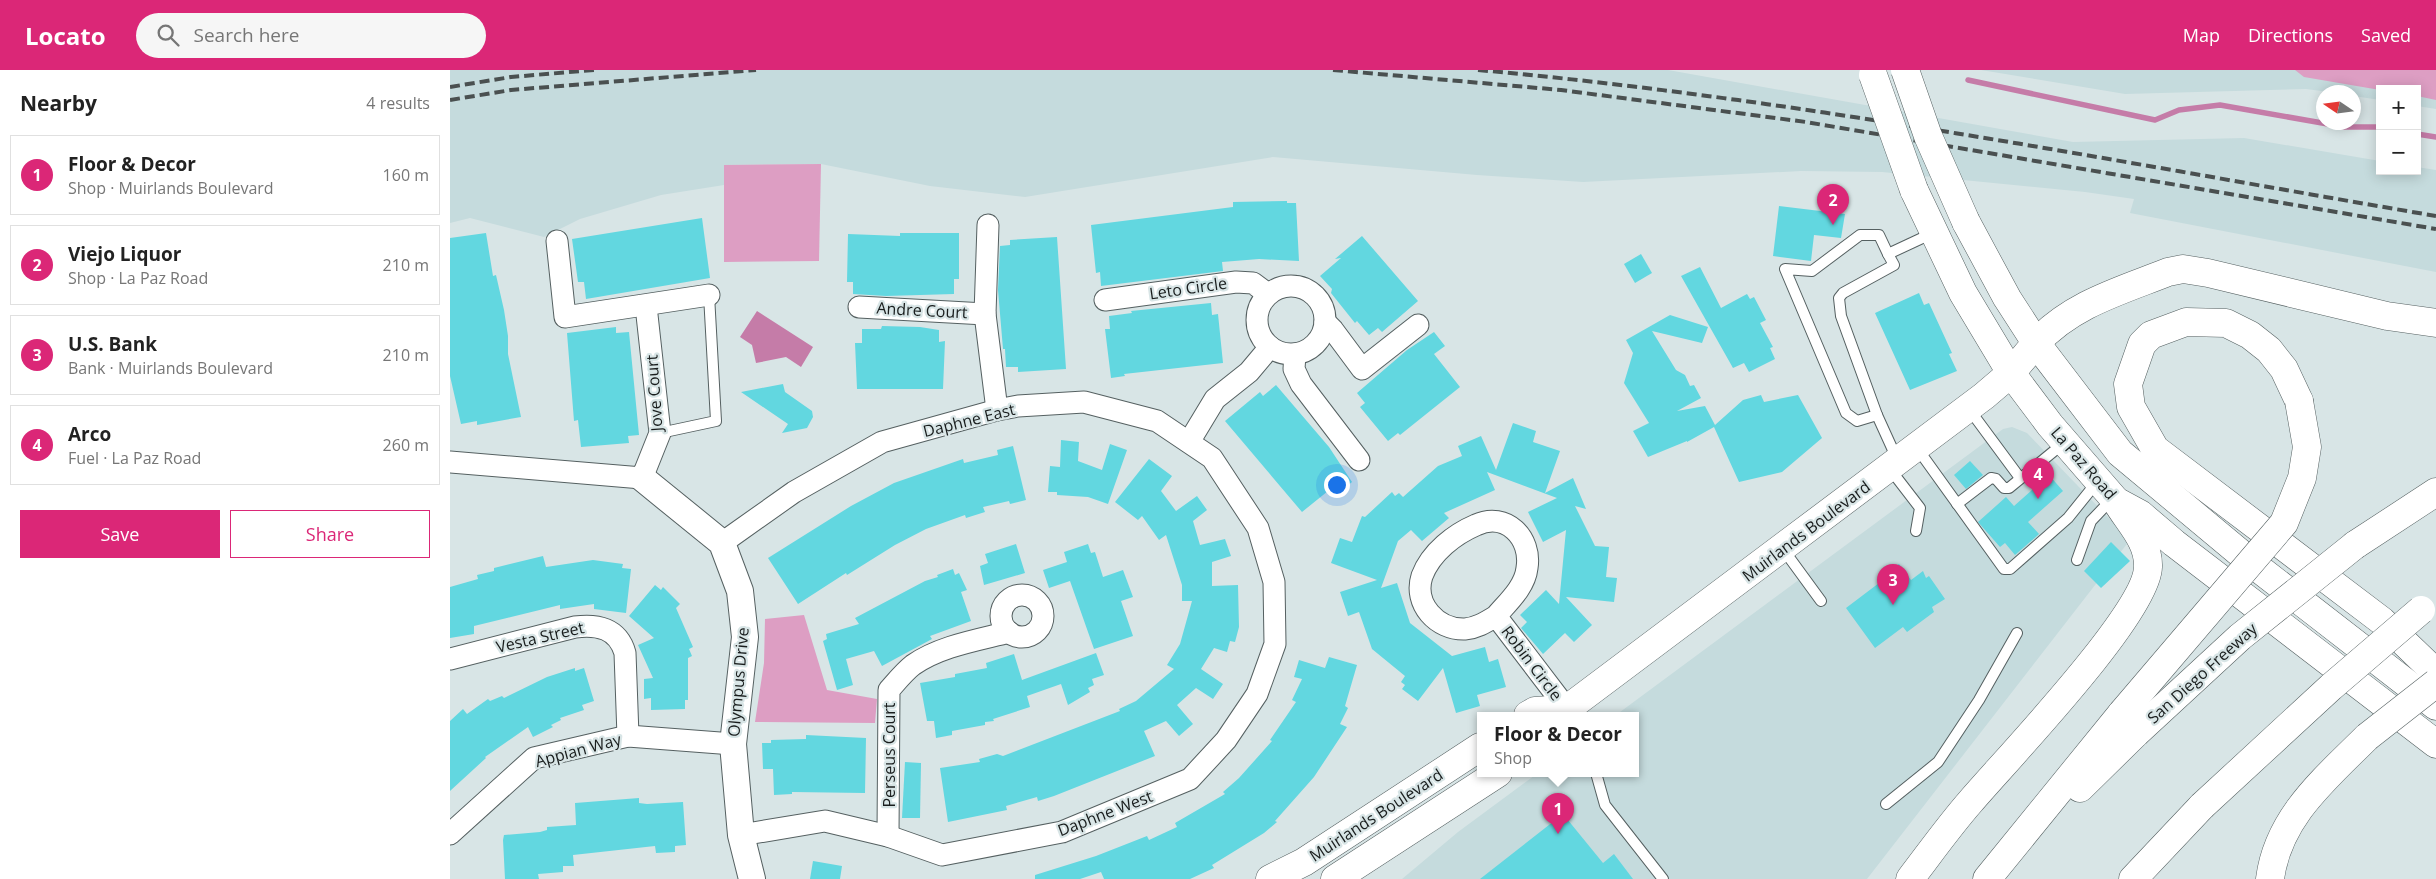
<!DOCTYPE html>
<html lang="en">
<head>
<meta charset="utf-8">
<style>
  :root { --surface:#fff; --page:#f6f6f6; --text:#222; --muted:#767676; --line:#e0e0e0; --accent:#db2777 }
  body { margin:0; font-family:"Open Sans",sans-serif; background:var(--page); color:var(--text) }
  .controls { position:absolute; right:15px; top:15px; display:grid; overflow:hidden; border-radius:0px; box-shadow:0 2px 12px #0003 }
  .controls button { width:45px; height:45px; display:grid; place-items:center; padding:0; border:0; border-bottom:1px solid var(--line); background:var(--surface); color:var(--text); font:25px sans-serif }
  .compass { position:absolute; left:1866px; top:15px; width:45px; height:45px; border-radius:50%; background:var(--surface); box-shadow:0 2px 12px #0003; rotate:283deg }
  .you { position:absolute; left:886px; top:414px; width:18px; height:18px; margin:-12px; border:4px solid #fff; border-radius:50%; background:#1a73e8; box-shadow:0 0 0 8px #1a73e833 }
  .badge { display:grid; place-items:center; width:32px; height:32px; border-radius:50%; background:var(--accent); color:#fff; font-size:16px; font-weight:700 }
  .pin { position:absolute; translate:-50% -41px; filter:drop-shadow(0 1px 2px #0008) }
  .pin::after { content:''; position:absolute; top:26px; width:18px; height:15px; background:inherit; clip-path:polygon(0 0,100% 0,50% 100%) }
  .popup { position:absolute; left:1027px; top:642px; width:162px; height:65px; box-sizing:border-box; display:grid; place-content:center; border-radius:0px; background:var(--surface); filter:drop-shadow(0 1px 4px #0005); font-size:16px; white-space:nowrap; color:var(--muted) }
  .popup b { font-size:19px; color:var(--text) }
  .popup::after { content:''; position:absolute; left:50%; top:100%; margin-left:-10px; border:10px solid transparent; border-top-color:var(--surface) }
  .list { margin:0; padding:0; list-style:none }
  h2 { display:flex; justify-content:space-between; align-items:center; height:65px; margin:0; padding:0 20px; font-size:21px }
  h2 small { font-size:16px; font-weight:400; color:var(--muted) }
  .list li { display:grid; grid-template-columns:32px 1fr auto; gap:15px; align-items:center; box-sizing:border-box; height:80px; margin:0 10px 10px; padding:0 10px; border:1px solid var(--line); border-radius:0px }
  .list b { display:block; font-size:19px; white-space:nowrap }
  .list p { margin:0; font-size:16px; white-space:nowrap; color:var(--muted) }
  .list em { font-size:16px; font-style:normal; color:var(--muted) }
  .actions { display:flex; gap:10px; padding:15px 20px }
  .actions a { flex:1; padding:11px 0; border:1px solid var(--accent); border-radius:0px; text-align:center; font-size:18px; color:var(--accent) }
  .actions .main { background:var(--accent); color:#fff }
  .icon { flex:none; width:28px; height:28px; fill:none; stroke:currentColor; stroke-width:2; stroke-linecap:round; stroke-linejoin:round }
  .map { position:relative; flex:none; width:1986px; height:809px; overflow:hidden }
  header { display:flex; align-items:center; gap:30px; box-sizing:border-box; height:70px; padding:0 25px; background:var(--accent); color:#fff }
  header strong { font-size:24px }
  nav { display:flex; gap:28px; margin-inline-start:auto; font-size:18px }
  .search { width:350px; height:45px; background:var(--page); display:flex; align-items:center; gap:12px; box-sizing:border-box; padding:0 18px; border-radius:28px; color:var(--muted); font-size:19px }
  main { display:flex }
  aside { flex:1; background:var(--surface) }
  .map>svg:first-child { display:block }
  .built { fill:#c5dbdd }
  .green { fill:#dd9ec3 }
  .water { fill:#c57ca8 }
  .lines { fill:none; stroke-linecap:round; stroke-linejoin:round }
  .stream { stroke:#c57ca8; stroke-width:5.5 }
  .building { fill:#62d7e0 }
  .service-casing { stroke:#556061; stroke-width:12 }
  .minor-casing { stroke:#556061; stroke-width:23 }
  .tertiary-casing { stroke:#556061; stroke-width:28 }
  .secondary-casing { stroke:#556061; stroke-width:29 }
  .primary-casing { stroke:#556061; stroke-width:29 }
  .motorway-casing { stroke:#556061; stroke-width:29 }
  .service { stroke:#fff; stroke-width:10 }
  .minor { stroke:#fff; stroke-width:21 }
  .tertiary { stroke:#fff; stroke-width:26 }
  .secondary { stroke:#fff; stroke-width:28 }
  .primary { stroke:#fff; stroke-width:28 }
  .motorway { stroke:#fff; stroke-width:28 }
  .rail { stroke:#4a5050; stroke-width:4; stroke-dasharray:10 5; stroke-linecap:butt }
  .primary-bridge-casing { stroke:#556061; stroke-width:29; stroke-linecap:butt }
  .motorway-bridge-casing { stroke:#556061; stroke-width:29; stroke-linecap:butt }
  .primary-bridge { stroke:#fff; stroke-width:28 }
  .motorway-bridge { stroke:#fff; stroke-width:28 }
  .labels { text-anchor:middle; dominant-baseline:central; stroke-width:4.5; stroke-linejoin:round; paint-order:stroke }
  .street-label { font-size:16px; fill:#191d1d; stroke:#d8e5e6 }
</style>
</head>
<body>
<header>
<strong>Locato</strong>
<div class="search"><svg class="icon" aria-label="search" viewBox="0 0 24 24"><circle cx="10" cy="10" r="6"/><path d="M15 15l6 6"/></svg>Search here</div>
<nav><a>Map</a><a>Directions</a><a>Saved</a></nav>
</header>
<main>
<aside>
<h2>Nearby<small>4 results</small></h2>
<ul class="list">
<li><span class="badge">1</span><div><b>Floor &amp; Decor</b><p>Shop · Muirlands Boulevard</p></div><em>160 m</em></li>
<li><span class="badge">2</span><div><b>Viejo Liquor</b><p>Shop · La Paz Road</p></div><em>210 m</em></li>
<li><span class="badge">3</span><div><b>U.S. Bank</b><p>Bank · Muirlands Boulevard</p></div><em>210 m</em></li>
<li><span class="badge">4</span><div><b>Arco</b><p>Fuel · La Paz Road</p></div><em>260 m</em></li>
</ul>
<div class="actions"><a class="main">Save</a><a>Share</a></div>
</aside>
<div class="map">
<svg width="1986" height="809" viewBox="0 0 1986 809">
  <rect width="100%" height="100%" fill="#d8e5e6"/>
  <g class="built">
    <path d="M0 0H1218L1623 72 1794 68 1930 91V101H1967V97L1986 100V202L1680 143 1684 129 1635 122 1432 102 1351 101 1133 112 1027 105 823 87 575 127 480 116 371 94 274 95V115L211 125 130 149 94 167 20 148 0 153Z"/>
    <path d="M1531 0H1986V39L1967 36V19H1930V30L1904 26V22H1879L1856 19 1675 24Z"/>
    <path d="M1562 357 1577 363 1680 470 1417 809H952L1008 762 1088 703H1186V645H1166L1553 359Z"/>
  </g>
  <g class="green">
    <path d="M1845 0H1986V30L1967 26V19L1930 20 1854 7Z"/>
    <path d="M371 94 369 191 274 192V95Z"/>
    <path d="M354 545 377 620 427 629 425 653 305 652 314 593 315 549Z"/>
  </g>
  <path class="water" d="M307 241 363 277 351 297 336 287 306 293 302 275 290 267Z"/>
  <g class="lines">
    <g class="stream">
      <path d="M1518 10 1705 50 1729 40 1770 35 1895 57H1930"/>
      <path d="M1967 64 1986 67"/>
    </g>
  </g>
  <g class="building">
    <path d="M837 131V133H846L849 191 809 189 772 192 773 201 651 216 650 202 646 203 641 155 783 137V132Z"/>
    <path d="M1329 136 1395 144 1391 168 1364 165 1361 191 1323 186Z"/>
    <path d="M252 148 260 208 136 229 134 212H128L122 169Z"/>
    <path d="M36 163 43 206 46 205 54 240 58 266V284L71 347 27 355V351L11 354 0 306V168Z"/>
    <path d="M450 163H509V209H504V224L436 226 403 224V212H397L398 164 450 166Z"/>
    <path d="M912 166 968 231 932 262 928 258 919 265 907 251 905 253 881 223 882 219 870 206 891 188 885 189Z"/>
    <path d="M607 167 616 299 568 302V297H556L555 279H553L548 220 550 176 560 175V170Z"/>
    <path d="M1191 184 1202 203 1185 213 1174 194Z"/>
    <path d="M1250 197 1271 238 1297 224 1300 229 1304 227 1316 250 1310 253 1323 277 1320 278 1325 289 1299 302 1294 293 1283 298 1231 206Z"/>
    <path d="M1469 223 1474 235 1479 233 1502 283 1499 284 1507 301 1460 320 1425 243Z"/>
    <path d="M761 233 762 245 768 244 773 293 674 304 675 306 661 308 655 259H660L659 246 682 243 681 241Z"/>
    <path d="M1220 245 1258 257 1252 273 1202 261 1226 300 1235 305 1240 316 1244 315 1251 328 1227 341 1255 336 1265 355 1293 330 1311 325 1314 332 1348 325 1372 368 1332 402 1289 412 1264 357 1237 372V371L1198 387 1183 361 1199 353 1174 313 1183 283 1176 270Z"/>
    <path d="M432 256 470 257 489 260V272L495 271 493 319H407L405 273H412V259H431Z"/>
    <path d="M166 257V263L179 262 189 365 178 366 179 373 131 377 128 350 124 351 117 263Z"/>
    <path d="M984 262 995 276 984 284 1010 317 950 365 948 363 938 371 910 337 915 333 907 323 957 280Z"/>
    <path d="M333 314 335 322 362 341 363 347 357 358 332 363 338 354 291 322Z"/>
    <path d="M826 315 879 377 902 412 888 423 883 417 852 442 775 351 810 322 813 326Z"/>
    <path d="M1063 353 1086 361 1083 372 1110 381 1095 423 1123 408 1136 439 1125 436 1145 476 1159 477 1156 507 1167 508 1164 532 1116 527 1142 555 1124 572 1115 563 1093 584 1071 558 1077 552 1070 545 1096 520 1109 534 1116 460 1093 472 1078 442 1107 428 1037 402 1045 420 994 443 999 448 972 471 961 460 948 471 931 518 947 513 960 553 1002 586 1035 577 1039 592 1048 589 1056 617 1027 625 1030 636 1006 643 993 598 968 631 952 619 955 615 951 612 955 606 922 579 909 542 898 546 890 522 927 510 881 493 890 468 902 472 912 446 915 447 942 422 945 426 949 423 953 427 988 396 1012 386 1008 376 1031 366 1046 400Z"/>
    <path d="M611 370 629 372 628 391 652 400 660 374 677 380 658 434 638 427 607 425V422H598L600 396 610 397Z"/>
    <path d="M563 376 576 430 560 434 559 431 533 437 535 442 516 448 515 445 476 459 445 475 397 505 396 503 348 534 318 488 401 436 444 413 513 389 514 393 548 385 547 380Z"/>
    <path d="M699 389 722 406 711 421 726 441 747 426 757 440 743 451 750 475 775 469 781 486 762 492V516L788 515 789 557 785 572 780 571 777 582 764 578 751 599 773 614 763 629 746 618 727 635 743 654 729 666 716 651 694 661 705 686 604 726 588 731 587 727 556 736 557 740 498 752 490 698 530 692 529 689 547 684 553 686 670 641 669 639 686 631 724 599 717 595 730 574 742 531H732V515L716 465 709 470 692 446 688 450 665 432Z"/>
    <path d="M1520 391 1533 405 1516 419 1504 405Z"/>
    <path d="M1599 405 1613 421 1578 452 1589 464 1565 485 1555 473 1550 477 1528 452 1556 427 1564 436Z"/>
    <path d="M1661 472 1680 491 1651 518 1634 501Z"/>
    <path d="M566 474 575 503 534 515 530 496 538 493 535 484Z"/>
    <path d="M638 474 641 483 645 482 653 507 673 500 683 527 671 531 683 566 644 579 620 511 599 518 593 500 617 492 614 482Z"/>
    <path d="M93 486 96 497 143 490 173 494 172 498 181 499 176 543 144 539V534L110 539V535L24 556V564L0 568V517L28 509 27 505 44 501V498Z"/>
    <path d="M1449 494 1461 510 1473 501 1476 508 1479 506 1495 529 1482 537 1484 542 1457 562 1453 557 1425 578 1396 538 1433 510 1431 506Z"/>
    <path d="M503 499 505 505 509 503 517 520 511 522 521 551 480 566 482 569 432 596 424 581 396 589 403 615 387 620 373 571 377 569 376 564 409 554 405 548 475 511 488 507 487 505Z"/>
    <path d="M205 515 211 520 213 517 230 534 226 538 243 577 239 579 242 586 238 588V630H235V639L201 640V628L194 629V609L203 608 188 575 204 568 179 546Z"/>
    <path d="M646 583 654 605 642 609 644 615 638 618 640 622 618 635 611 614 577 626 580 637 543 649 544 651 535 652V655L502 661V665L486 668 484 651H477L470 613 505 607V604L537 598 536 593 564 584 572 610Z"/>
    <path d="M879 587 907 595 895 636 898 638 890 654 897 657 864 707 825 751 827 752 814 763 762 795 764 798 740 809H654L651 802 630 809H585V805L646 786 697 766 699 770 727 757 725 753 775 724 773 722 789 708 822 671 820 670 846 632 842 630 852 609 844 607 849 590 875 598Z"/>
    <path d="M125 598V601L134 598 144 631 132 635 134 640 110 648 111 650 101 655 103 657 83 667 78 657 35 687 36 688 0 721V651L13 639 17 644 38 629 40 631 52 626 54 628 97 607Z"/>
    <path d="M356 665 416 668 415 723 342 722V724L324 725 323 699H313L312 673H321V670L356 669Z"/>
    <path d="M455 692 471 693 470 748H452Z"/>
    <path d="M189 728V733L197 734 233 732 236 775 225 776V782L206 783 205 776 123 785 124 796H113V802L88 804 89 809H55L53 770 54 765 90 762 97 760V757L126 755 125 733Z"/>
    <path d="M1113 744 1153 793 1164 784 1183 809H1030Z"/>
    <path d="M363 791 392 796 390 809H360Z"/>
  </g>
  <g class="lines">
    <defs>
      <g id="service">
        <path d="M1438 184 1444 195 1393 223 1389 228 1391 246 1427 345 1447 389"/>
        <path d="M1519 339 1570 408"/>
        <path d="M1427 345 1407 351 1396 343 1335 199 1362 201 1410 165H1429L1438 184 1483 163"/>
        <path d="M210 363 266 351 259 225"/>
        <path d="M1467 378 1554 499H1560L1618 448 1647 412"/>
        <path d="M1440 399 1470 438 1466 461"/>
        <path d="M1507 434 1541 408 1546 409 1554 418H1559L1615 372"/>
        <path d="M1333 479 1371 531"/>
        <path d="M1627 490 1641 451 1662 429"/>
        <path d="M1146 703 1155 735 1213 809"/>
        <path d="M1436 734 1488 692 1529 630 1567 563"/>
      </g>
      <g id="minor">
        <path d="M538 155 535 244 547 340"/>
        <path d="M107 171 115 247 259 225"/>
        <circle cx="841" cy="250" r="34"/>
        <path d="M655 230 786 212 803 213 818 224"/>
        <path d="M409 237 535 244"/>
        <path d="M875 252 883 260 912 299 968 255"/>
        <path d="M845 284 844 299 851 314 909 390"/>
        <path d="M739 372 765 329 799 302 820 277"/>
        <path d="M0 392 192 408 210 363 196 236"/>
        <path d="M272 473 344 422 432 372 547 340 568 336 634 332 707 351 762 388 808 458 824 512 825 574 807 624 776 670 740 709 612 762 492 785 438 766 375 751 291 765"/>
        <circle cx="572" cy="546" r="21"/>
        <path d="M1046 546C1036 552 1027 558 1015 559 987 560 963 534 972 506 981 482 1005 464 1026 455 1056 441 1082 468 1077 498 1075 517 1058 532 1046 546L1117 639"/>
        <path d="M0 589 125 557C147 554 168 558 175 583L178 666"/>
        <path d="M0 764 84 688 178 666 283 674"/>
        <path d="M438 766 439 620C447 611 454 602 463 595 490 576 528 570 559 562"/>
      </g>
      <path id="tertiary" d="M192 408 272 473 290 521 295 567 283 674 291 765 302 809"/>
      <g id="secondary">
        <path d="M1078 645 1085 641 1117 639"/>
        <path d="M1114 645 1117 639 1534 326 1561 303 1586 273"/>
        <path d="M820 809 854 792 1030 677"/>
        <path d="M885 809 1048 703"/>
      </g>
      <g id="primary">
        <path d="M1464 120 1513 223 1561 303 1600 355 1666 431 1690 444 1724 473 1986 674"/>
        <path d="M1516 152 1557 228 1586 273 1670 383 1808 498 1986 636"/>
      </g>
      <g id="motorway">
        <path d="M1586 273C1622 234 1670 221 1718 202L1733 199 1758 203 1937 246 1986 253"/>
        <path d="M1849 331 1834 299 1819 280 1800 265 1776 253 1736 252 1701 265 1692 274 1678 314 1681 337 1705 379 1932 551 1986 603"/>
        <path d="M1905 475 1986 422"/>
        <path d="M1630 718 1686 663"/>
        <path d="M1460 809C1480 783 1499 756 1521 731 1556 690 1697 543 1698 497 1699 471 1679 453 1666 431"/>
        <path d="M1537 809 1672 643"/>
        <path d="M1683 809 1752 736"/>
        <path d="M1820 809C1828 747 1875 709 1917 667"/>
      </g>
    </defs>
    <use href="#service" class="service-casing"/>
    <use href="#minor" class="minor-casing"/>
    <use href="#tertiary" class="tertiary-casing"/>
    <use href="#secondary" class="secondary-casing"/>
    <use href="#primary" class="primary-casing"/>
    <use href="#motorway" class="motorway-casing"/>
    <use href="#service" class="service"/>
    <use href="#minor" class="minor"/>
    <use href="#tertiary" class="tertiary"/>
    <use href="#secondary" class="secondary"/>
    <use href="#primary" class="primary"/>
    <use href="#motorway" class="motorway"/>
    <g class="rail">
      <path d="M883 0 1111 20 1356 52 1986 159"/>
      <path d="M1028 0C1350 29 1668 92 1986 146"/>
      <path d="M0 17 61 7 144 0"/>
      <path d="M0 30 61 20 306 0"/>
    </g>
    <defs>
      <g id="primary-bridge">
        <path d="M1455 0 1478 66 1516 152"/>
        <path d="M1423 5 1464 120"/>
      </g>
      <g id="motorway-bridge">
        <path d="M1672 643 1834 453 1852 408 1857 377 1849 331"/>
        <path d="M1686 663 1790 567 1905 475"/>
        <path d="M1917 667 1986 613"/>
        <path d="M1752 736 1881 617 1971 540"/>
      </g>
    </defs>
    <use href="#primary-bridge" class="primary-bridge-casing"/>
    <use href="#motorway-bridge" class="motorway-bridge-casing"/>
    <use href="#primary-bridge" class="primary-bridge"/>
    <use href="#motorway-bridge" class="motorway-bridge"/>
  </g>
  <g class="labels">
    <g class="street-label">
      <text transform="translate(738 218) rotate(-8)">Leto Circle</text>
      <text transform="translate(472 240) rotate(3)">Andre Court</text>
      <text transform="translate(204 323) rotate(-94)">Jove Court</text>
      <text transform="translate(519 350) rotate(-14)">Daphne East</text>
      <text transform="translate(1634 393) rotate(49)">La Paz Road</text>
      <text transform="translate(1356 461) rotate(-37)">Muirlands Boulevard</text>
      <text transform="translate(90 567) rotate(-13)">Vesta Street</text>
      <text transform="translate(1082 593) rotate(53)">Robin Circle</text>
      <text transform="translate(1752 603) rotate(-42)">San Diego Freeway</text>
      <text transform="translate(288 612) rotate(-85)">Olympus Drive</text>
      <text transform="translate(128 680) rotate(-15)">Appian Way</text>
      <text transform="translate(439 685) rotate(-90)">Perseus Court</text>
      <text transform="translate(655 743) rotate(-21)">Daphne West</text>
      <text transform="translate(926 745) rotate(-33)">Muirlands Boulevard</text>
    </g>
  </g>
</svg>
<div class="controls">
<button>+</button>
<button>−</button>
</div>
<svg class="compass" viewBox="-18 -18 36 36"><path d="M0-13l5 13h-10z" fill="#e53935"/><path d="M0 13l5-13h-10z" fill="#767676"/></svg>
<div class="you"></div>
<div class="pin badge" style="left:1108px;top:764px">1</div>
<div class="popup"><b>Floor &amp; Decor</b>Shop</div>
<div class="pin badge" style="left:1383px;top:155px">2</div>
<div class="pin badge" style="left:1443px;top:535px">3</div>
<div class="pin badge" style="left:1588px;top:429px">4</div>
</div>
</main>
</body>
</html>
